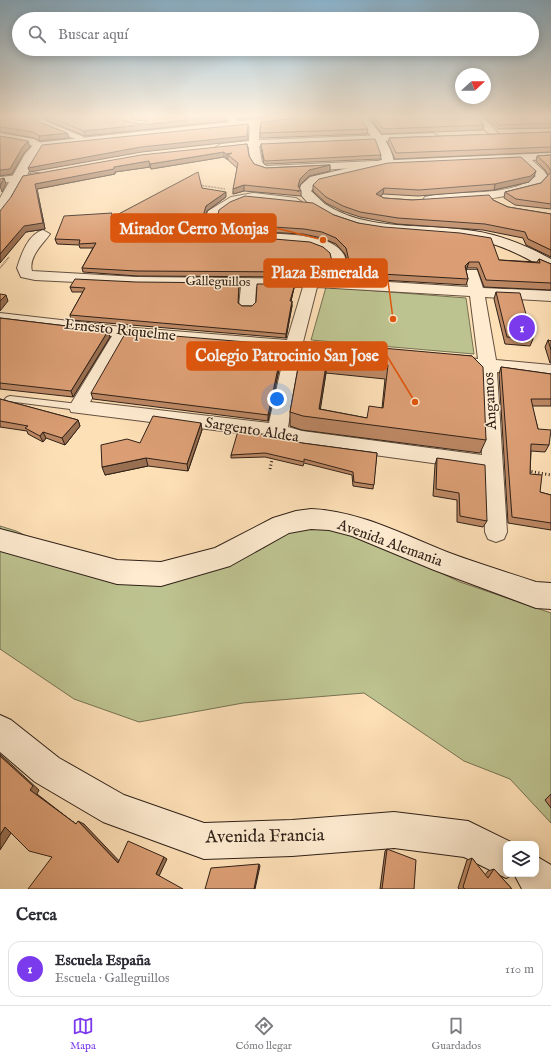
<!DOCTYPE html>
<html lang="es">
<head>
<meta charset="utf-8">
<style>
  :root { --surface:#fff; --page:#f2f2f3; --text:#2b2b33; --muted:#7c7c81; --line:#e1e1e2; --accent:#7c3aed }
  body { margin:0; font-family:"IM FELL English",serif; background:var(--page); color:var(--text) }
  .controls { position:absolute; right:12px; bottom:12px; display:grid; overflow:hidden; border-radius:8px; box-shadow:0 2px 10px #0003 }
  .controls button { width:36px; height:36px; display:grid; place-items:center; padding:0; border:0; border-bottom:1px solid var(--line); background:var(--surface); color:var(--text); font:20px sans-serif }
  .compass { position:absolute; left:455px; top:68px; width:36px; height:36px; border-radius:50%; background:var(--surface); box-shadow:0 2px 10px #0003; rotate:69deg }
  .you { position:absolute; left:277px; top:399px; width:14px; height:14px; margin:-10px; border:3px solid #fff; border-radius:50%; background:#1a73e8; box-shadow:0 0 0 6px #1a73e833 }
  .badge { display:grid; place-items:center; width:26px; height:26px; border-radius:50%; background:var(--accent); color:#fff; font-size:13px; font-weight:700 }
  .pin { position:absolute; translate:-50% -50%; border:2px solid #fff; box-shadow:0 1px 4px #0006 }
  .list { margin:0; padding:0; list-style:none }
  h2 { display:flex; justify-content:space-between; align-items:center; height:52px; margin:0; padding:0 16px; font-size:17px }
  h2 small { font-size:13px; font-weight:400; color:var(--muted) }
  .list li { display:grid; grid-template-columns:26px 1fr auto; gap:12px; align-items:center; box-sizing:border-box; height:56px; margin:0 8px 8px; padding:0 8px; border:1px solid var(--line); border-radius:12px }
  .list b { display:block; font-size:15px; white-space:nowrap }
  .list p { margin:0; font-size:13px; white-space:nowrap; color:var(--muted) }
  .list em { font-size:13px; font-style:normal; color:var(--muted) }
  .icon { flex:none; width:22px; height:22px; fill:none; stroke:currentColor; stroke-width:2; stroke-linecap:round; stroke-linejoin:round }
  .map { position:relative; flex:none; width:551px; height:889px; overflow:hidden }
  .search { position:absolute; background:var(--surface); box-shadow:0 2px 10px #0003; left:12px; right:12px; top:12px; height:44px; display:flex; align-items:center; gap:10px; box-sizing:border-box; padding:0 14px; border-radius:22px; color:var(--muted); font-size:15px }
  .sheet { height:116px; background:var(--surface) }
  nav { display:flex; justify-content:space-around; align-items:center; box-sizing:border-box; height:56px; border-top:1px solid var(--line); background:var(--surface); font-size:11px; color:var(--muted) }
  nav a { display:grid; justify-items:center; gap:2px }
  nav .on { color:var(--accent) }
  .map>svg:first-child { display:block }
  .green { fill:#bdc390; stroke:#767254 }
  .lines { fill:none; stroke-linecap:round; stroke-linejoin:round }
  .service-casing { stroke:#645140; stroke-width:2 }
  .minor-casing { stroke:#645140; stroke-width:2 }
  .tertiary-casing { stroke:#645140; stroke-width:2 }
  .secondary-casing { stroke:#302118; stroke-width:2 }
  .path-far1 { stroke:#302118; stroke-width:1.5; stroke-dasharray:0.5 1; stroke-linecap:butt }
  .path { stroke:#302118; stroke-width:3; stroke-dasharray:1 2.5; stroke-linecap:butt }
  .service { fill:#feebd0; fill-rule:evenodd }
  .minor { fill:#feebd0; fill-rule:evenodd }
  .tertiary { fill:#feebd0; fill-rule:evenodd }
  .secondary { fill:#feebd0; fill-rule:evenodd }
  .wall { fill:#bc8864; stroke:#302118; fill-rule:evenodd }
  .shaded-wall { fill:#996f51; stroke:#302118 }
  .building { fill:#db9e74; stroke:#302118; fill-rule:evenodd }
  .labels { text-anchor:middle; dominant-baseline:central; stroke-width:3; stroke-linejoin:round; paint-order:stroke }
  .far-street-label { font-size:13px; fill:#302118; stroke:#feebd0 }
  .street-label { font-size:15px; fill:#302118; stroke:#feebd0 }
  .near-street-label { font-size:18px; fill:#302118; stroke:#feebd0 }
  .leader { fill:none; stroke:#df560d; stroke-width:1.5 }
  .callout-dot { fill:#df560d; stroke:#feebd0; stroke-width:1.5 }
  .callout { fill:#df560d; stroke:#df560d; stroke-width:1.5 }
  .callout-label { font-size:16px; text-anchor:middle; font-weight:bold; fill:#fff }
</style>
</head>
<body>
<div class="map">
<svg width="551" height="889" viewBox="0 0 551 889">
  <rect width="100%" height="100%" fill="#fee0b7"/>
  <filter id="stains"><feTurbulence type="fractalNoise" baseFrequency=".005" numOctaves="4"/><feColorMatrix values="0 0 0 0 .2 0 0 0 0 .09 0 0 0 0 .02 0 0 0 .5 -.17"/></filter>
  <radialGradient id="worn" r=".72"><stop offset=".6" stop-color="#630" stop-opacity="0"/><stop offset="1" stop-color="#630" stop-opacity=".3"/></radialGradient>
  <g class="green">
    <path d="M326 287 466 298 474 354 311 340Z"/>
    <path d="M320 516 460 582 551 613V823L510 779 464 761 364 693 243 703 139 722 74 699 0 649V526L16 531 92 567 155 571Z"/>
  </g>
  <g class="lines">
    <defs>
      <path id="service" d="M10 396 78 404 83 407 78 410 7 401 5 399 7 397Z"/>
      <g id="minor">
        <path d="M33 117H42L47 122 84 137 79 140 76 139 41 126 34 121Z"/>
        <path d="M226 117H235L241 124 239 126H233Z"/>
        <path d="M473 117H483L497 132 499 134 497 136H491Z"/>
        <path d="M255 119 260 122 259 140 433 133 438 136 433 139 259 146 262 162 266 166 551 153V159L532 160 544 171 548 177C531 200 457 201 429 204L423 200 425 197C458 189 509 199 536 176L520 161 266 172 255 169C250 162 249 155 249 147L221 150 216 147 221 144 249 141 250 122Z"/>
        <path d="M0 133 34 139 44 145 39 148 27 144 0 139Z"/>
        <path d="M38 173 44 176 42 178 0 183V177Z"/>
        <path d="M253 193 296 198 302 202 296 206C260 203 250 192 218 216L216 226C242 240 328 224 344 255 346 259 346 263 347 267L341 279 468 287 465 273 467 270H477L483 288 551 291V301L485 297 496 360 551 365V377L497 372 507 532 504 539 496 542 488 539 485 532 483 470 302 445 277 438 71 412 69 407 112 336 0 323V313L122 327 287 340 303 287H256L255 306 252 309H242L239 306 241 286 137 285 35 280 21 277 17 268C21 255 28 234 43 230L50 234C43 244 28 257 32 271L137 277 327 279 333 267 331 257 323 250 310 245 276 241 226 238 204 231 203 228 208 211 231 197ZM317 287 470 296 478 359 453 356 447 358 444 362 447 366 479 370 482 455 302 431 288 427 301 352 328 354 334 353 336 349 334 345 303 342ZM127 337 285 351 269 423 90 402Z"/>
      </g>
      <path id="tertiary" d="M277 117H315L310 120 42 148C30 162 17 207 0 211V198L25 154 35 143Z"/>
      <g id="secondary">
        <path d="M356 117H367C378 131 391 144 394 162L383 169 318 183 311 191C316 195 320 200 325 204 367 232 426 223 474 231 501 235 527 246 551 259V270C542 267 534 262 526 258 512 251 497 244 481 241 427 228 334 244 299 192L301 185 310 177 382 160 377 144Z"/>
        <path d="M311 509C359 511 402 534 447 552 476 563 506 572 536 582L551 583V609L536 608 434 570 352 536 329 530 311 529 289 533 230 566 161 586 117 584 0 551V529L117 560 161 562 215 548 273 518 296 511Z"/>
        <path d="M0 715 11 720 59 758 124 795 204 823 292 820 394 812 468 821 515 844H506V874H536V856L551 865V889H522L514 874 506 878 464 857 394 848 292 856 204 859 103 822 35 782 0 752Z"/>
      </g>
    </defs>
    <use href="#service" class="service-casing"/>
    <use href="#minor" class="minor-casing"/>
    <use href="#tertiary" class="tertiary-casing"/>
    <use href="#secondary" class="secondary-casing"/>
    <g class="path-far1">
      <path d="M199 185 225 189"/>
      <path d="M0 268 9 257"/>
    </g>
    <g class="path">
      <path d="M270 469 273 455"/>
      <path d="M528 471 551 475"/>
    </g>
    <use href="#service" class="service"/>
    <use href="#minor" class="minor"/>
    <use href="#tertiary" class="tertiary"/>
    <use href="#secondary" class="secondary"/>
  </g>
  <g class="wall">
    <path d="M0 117H33L39 122 67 133 69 138 40 141 34 138 0 132Z"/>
    <path d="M44 117H116L124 121 141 124 149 121 133 120 129 117H227V121L85 136 48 121Z"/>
    <path d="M369 117H477L484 125 483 130 382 134Z"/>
    <path d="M485 117H551V128L498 129Z"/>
    <path d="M368 129 367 134 261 138 260 133Z"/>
    <path d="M551 132V152L395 159 388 143 389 138Z"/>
    <path d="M247 144 249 156 254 164 266 168 330 165V171L309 176 300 185 299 187 301 191V196L244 191 233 194 237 168 228 160V159H226L224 157 151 169 150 167 115 172V174L37 189 45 229 26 232 11 197 23 176Z"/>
    <path d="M261 144 381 155 380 159 266 164H264L261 147Z"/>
    <path d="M551 155V209L515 205 504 198 505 192 541 183 548 175 545 170 536 161 537 156Z"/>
    <path d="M536 171 534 176 529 182 494 190 418 196 383 194 380 196 384 198 412 200H493L508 207 551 214V257L526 245 523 238 483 230 397 224 360 217 342 211 326 203 313 191V185Z"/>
    <path d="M202 188 226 197 207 211 202 226 203 228 331 267 328 274 306 273V276L298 277 137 276 83 272 82 268 93 248H80L79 245 57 244 55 239 113 217Z"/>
    <path d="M334 215 358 223 499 260 537 262 539 259 551 264V290L484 287 477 268H467L466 270 468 279 466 285 347 278V275H345V269L348 264 345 254 336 244 322 238 303 234 245 231 218 225 217 219Z"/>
    <path d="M70 287H239L238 303 242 306H252L294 288 291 301 292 306 286 338 71 320 70 315 83 292H72Z"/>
    <path d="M496 292 533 339 530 346 505 344 494 299Z"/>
    <path d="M0 318 108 331 110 337 73 397 0 389Z"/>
    <path d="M548 340 551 341V363H550L545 347Z"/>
    <path d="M302 346 472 356 486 440 480 453 302 430 290 426V412ZM326 373 385 379 382 408 367 418 320 409Z"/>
    <path d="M283 351 268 421 93 399 91 393Z"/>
    <path d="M501 367 551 374V406H532L538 429 549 445 545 452 531 451 530 474 540 492 551 495V530L508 523 499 374Z"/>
    <path d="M0 399 78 420 80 426 65 445 46 438 43 442 28 434 27 431 0 427Z"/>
    <path d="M202 430 188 471 148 466 105 475 140 443Z"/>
    <path d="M302 443 377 453 373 489 353 486 352 475 304 463 303 466 265 457 231 458V455Z"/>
    <path d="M437 458 487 521 483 527 457 522V500L433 496 435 465Z"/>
    <path d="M551 794V808L545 800Z"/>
    <path d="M387 849 414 889H380L385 851Z"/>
    <path d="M472 858 485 875 488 871 494 869 512 889H459L458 888 467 860Z"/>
  </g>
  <g class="shaded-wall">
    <path d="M214 117H227V121L85 136 84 131Z"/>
    <path d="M239 117H260L239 120Z"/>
    <path d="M248 124V140L142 152 30 172 28 168Z"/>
    <path d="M67 133 69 138 40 141 39 136Z"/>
    <path d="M28 141 30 147 24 153 12 174 0 176V170Z"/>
    <path d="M224 152V157L151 169 150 164Z"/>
    <path d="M232 153 228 155V159H226V154Z"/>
    <path d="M149 161 150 167 115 172V174L37 189 45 229 26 232 0 263V254L35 184 114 167Z"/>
    <path d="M330 165V171L309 176 300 185 298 192V186L300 179 309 170Z"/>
    <path d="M536 171 534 176 529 182 494 190 495 184Z"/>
    <path d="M4 178 6 184 2 192 0 186Z"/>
    <path d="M244 185V191L233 194V189Z"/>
    <path d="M384 188 383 194 376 200V194Z"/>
    <path d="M226 192V197L207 211 202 228 201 223 206 206Z"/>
    <path d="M332 262 331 267 328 274V269Z"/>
    <path d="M469 262 467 268 464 272 465 266Z"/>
    <path d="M295 284 294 288 290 305V301Z"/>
    <path d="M6 295 8 301 0 311V301Z"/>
    <path d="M292 301V306L286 338V334Z"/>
    <path d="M108 331 110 337 73 397 71 391Z"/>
    <path d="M283 345V351L268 421V415Z"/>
    <path d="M327 359 326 373 319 418V409Z"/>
    <path d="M78 420 80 426 65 445 62 438Z"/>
    <path d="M201 423 202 430 188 471 187 464Z"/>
    <path d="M43 432 46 438 43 442 40 436Z"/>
    <path d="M146 458 148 466 105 475 102 467Z"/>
    <path d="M0 754 39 790 37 794 81 828 76 824 30 790 0 756Z"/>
    <path d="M78 821 84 824 123 865 118 863Z"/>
    <path d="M5 827 13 830 0 850V835Z"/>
    <path d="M164 857 167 859 159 876 156 874Z"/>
    <path d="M259 864 260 866 255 889H254Z"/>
  </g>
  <g class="building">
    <path d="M0 117H32L39 122 67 133 39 136 33 132 0 127Z"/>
    <path d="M50 117H116L124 121 141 124 150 120V118L149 117H214L84 131Z"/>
    <path d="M304 117H359L368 129 260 133 261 122Z"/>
    <path d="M374 117H477L484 125 383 129Z"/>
    <path d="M492 117H551V123L499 125Z"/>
    <path d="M248 124 247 136 141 147 28 168 42 145Z"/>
    <path d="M551 132V147L396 153 389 138Z"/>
    <path d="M0 136 28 141 22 148 10 169 0 170Z"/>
    <path d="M375 139 381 155 266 161 264 160 261 144Z"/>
    <path d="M247 144 249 156 254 164 266 168 330 165 309 170 300 179 298 186 301 191 244 185 233 189 238 163 228 155 232 153 226 154 224 152 150 164 149 161 114 167V169L35 184 43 223 24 226 0 254V211L11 197 23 176 141 155Z"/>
    <path d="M551 155V171L547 165 537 156Z"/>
    <path d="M521 157 536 171 531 176 495 184 419 190 384 188 376 194 384 198 412 200 489 195 493 200 508 207 551 214V250L528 239 525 232 485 224 398 218 360 212 343 206 326 197 313 185 319 179 388 163Z"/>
    <path d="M198 172 202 188 226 192 206 206 201 223 203 228 226 235 310 242 323 247 330 253 332 262 328 269 307 268 306 271 298 272 136 271 82 268 96 243 79 244 80 240 55 239 64 216 112 213 111 218Z"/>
    <path d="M551 172V204L516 199 505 192 541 183Z"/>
    <path d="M4 178 0 186V179Z"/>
    <path d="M245 196 313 203 334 215 358 223 384 227 460 233 491 238 499 260 540 263 539 259 551 264V283L486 280 479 262H469L465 266 468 279 347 272V269H345L349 261 346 248 336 238 322 232 304 229 245 225 217 219 219 210 230 202Z"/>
    <path d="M75 279 136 282 239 283 238 303 242 306H252L256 302 257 284H295L290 301H292L286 334 70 315 85 288 70 287Z"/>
    <path d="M496 292 520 293 533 339 507 337Z"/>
    <path d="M0 294 6 295 0 301Z"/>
    <path d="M0 318 108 331 71 391 0 383Z"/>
    <path d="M126 332 283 345 268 415 91 393Z"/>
    <path d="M548 340 551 341V350Z"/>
    <path d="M314 342 472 356 483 367 486 440 303 416 290 412 302 346ZM327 359 388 365 383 408 369 406 367 418 319 409Z"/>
    <path d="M501 367 551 374V399H531L538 429 551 430 549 445 531 444 530 474 542 475 540 492 551 495V523L512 517Z"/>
    <path d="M0 399 78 420 62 438 43 432 40 436 25 428 28 426 0 421Z"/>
    <path d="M153 416 201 423 187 464 146 458 102 467 101 445 127 439 140 443Z"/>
    <path d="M238 431 277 436 302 443 377 453 374 485 354 482 353 472 304 459V462L265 453 231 455Z"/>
    <path d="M437 458 485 465 487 521 460 516 459 493 436 489Z"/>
    <path d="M0 756 33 786 30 790 76 824 78 821 118 863 128 841 164 857 156 874 183 889H28L52 857 29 851 5 827 0 835Z"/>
    <path d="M387 849 416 860 414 889H382Z"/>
    <path d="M472 858 488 878 494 869 512 889H465L463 887Z"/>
    <path d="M259 864 254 889H205L211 868Z"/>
  </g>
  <linearGradient id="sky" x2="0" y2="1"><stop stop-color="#8bb7d3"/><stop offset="0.48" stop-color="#fff1df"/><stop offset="1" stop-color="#fff1df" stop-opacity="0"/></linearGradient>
  <rect width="551" height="242" fill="url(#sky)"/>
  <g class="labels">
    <g class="far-street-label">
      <text transform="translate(218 282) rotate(1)">Galleguillos</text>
    </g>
    <g class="street-label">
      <text transform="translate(120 330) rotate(6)">Ernesto Riquelme</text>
      <text transform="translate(490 401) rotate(-93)">Angamos</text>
      <text transform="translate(252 430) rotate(9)">Sargento Aldea</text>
      <text transform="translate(390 543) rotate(20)">Avenida Alemania</text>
    </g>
    <g class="near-street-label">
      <text transform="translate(265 837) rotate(-1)">Avenida Francia</text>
    </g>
  </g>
  <path class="leader" d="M323 240L276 228M393 319L387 273M415 402L387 356"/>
  <g class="callout-dot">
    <circle cx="323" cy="240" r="4"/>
    <circle cx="393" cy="319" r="4"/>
    <circle cx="415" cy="402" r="4"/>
  </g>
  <g class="callout">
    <rect x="111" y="214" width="165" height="28" rx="4"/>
    <rect x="264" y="259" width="123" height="28" rx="4"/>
    <rect x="187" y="342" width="200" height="28" rx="4"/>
  </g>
  <g class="callout-label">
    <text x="194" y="234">Mirador Cerro Monjas</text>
    <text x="325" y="278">Plaza Esmeralda</text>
    <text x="287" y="361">Colegio Patrocinio San Jose</text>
  </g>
  <rect width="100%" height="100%" filter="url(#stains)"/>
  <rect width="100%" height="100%" fill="url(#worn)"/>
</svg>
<div class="controls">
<button><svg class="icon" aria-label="layers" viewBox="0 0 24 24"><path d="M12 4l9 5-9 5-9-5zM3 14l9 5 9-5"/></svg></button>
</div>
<svg class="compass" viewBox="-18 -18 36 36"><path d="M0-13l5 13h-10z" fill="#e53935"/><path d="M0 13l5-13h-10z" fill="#7c7c81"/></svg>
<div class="you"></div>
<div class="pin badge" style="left:522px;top:328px">1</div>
<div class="search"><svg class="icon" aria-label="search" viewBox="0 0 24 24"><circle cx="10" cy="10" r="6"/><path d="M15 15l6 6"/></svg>Buscar aquí</div>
</div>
<section class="sheet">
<h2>Cerca<small></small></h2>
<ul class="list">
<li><span class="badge">1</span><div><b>Escuela España</b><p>Escuela · Galleguillos</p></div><em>110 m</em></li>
</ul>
</section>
<nav>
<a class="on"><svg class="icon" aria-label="map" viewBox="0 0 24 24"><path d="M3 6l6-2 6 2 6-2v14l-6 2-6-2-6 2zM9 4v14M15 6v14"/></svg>Mapa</a>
<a><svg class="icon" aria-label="directions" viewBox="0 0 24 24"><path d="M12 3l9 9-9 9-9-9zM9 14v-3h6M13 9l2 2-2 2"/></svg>Cómo llegar</a>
<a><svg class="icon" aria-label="saved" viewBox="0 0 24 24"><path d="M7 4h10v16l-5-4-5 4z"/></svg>Guardados</a>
</nav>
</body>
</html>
